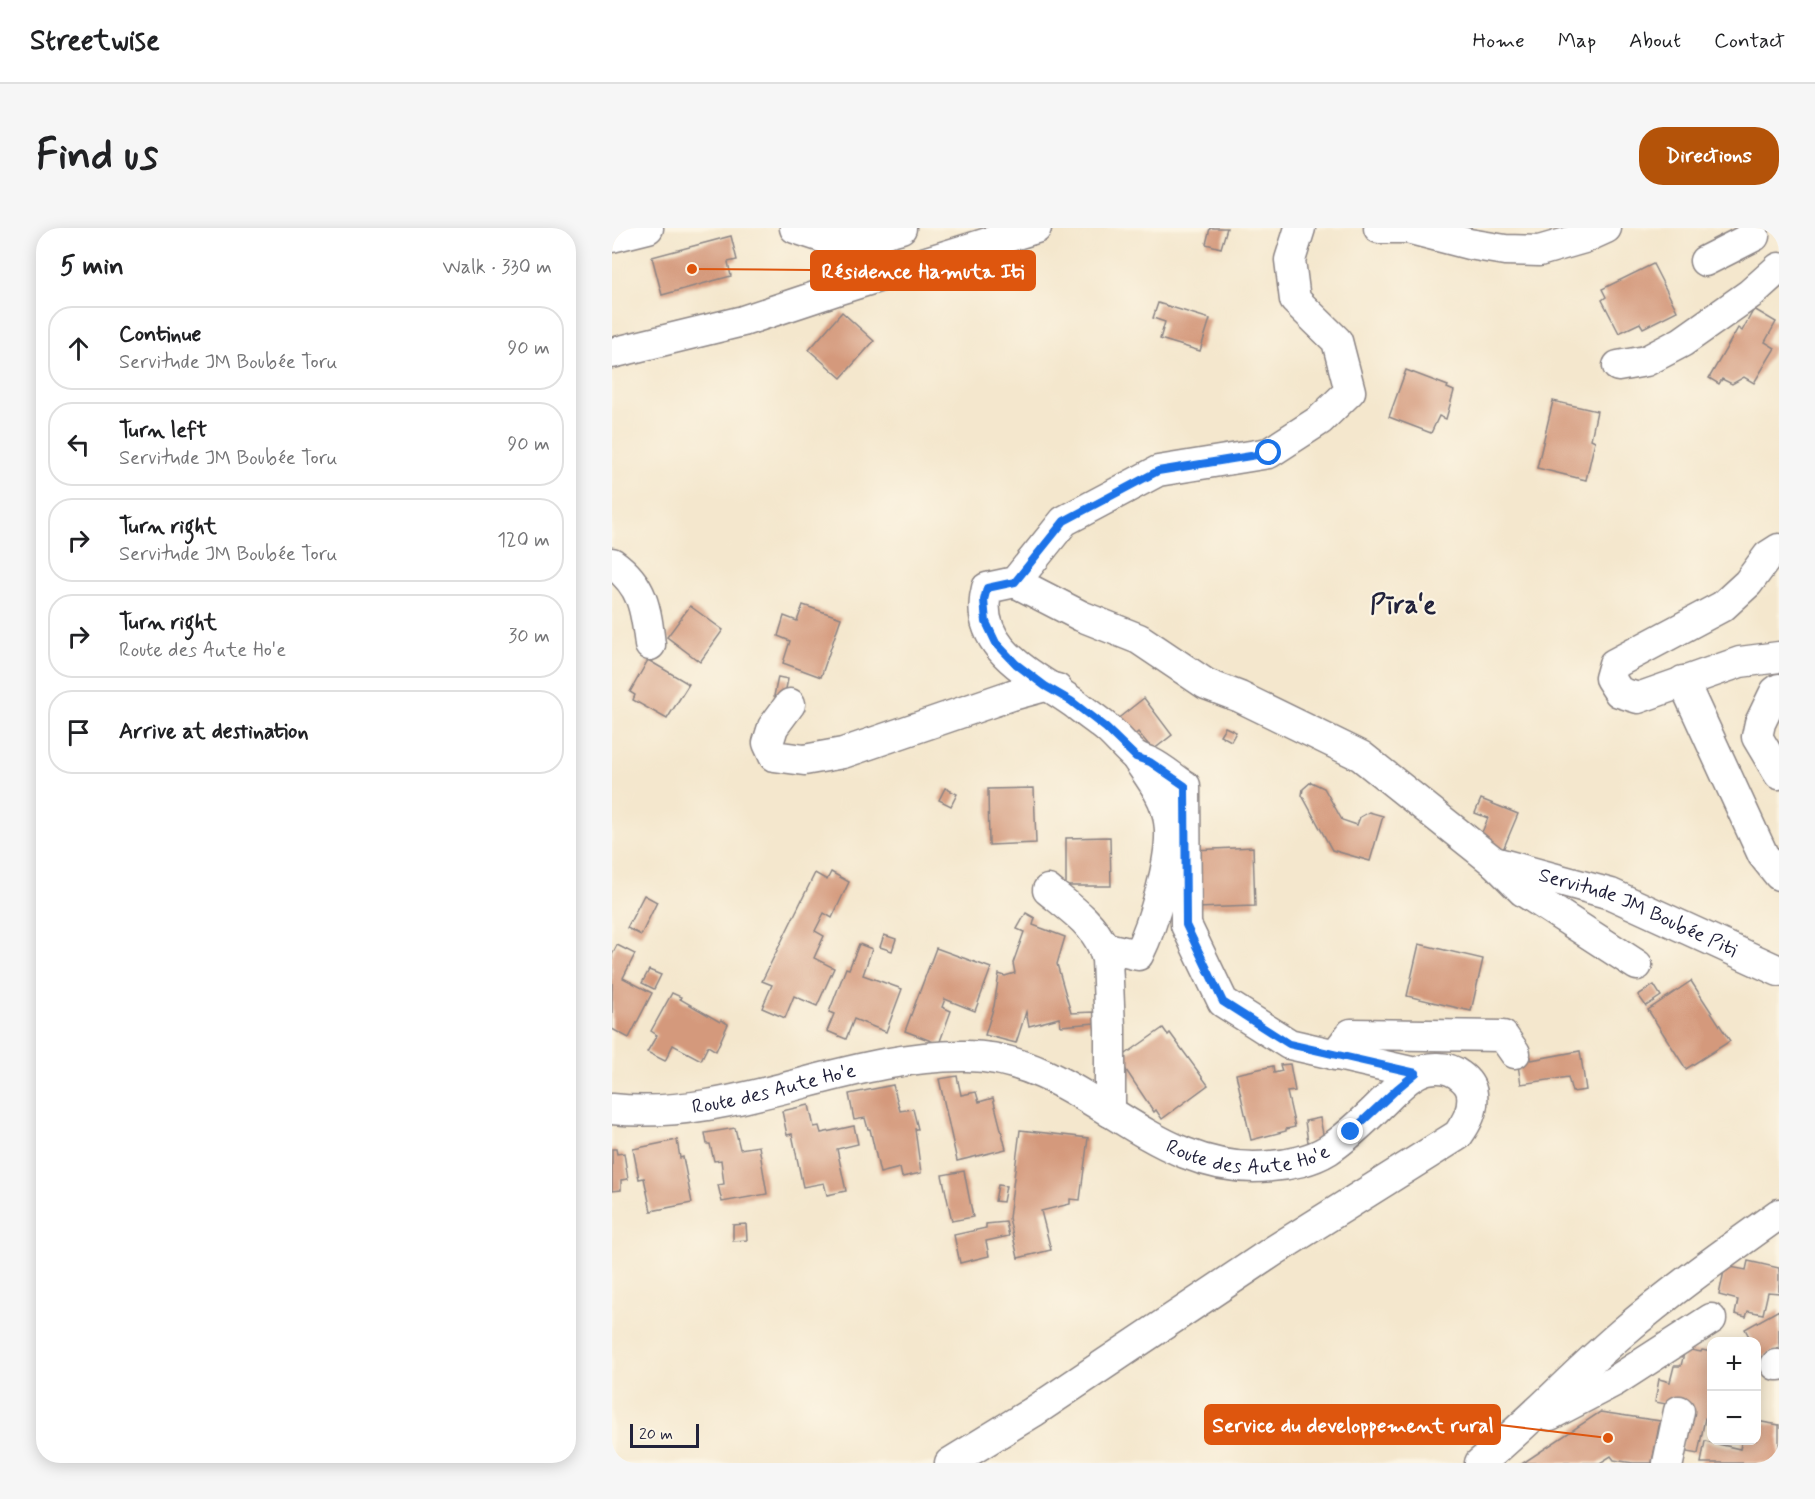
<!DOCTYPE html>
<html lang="en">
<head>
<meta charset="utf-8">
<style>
  :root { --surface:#fff; --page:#f6f6f6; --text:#202124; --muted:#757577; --line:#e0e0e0; --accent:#b45309 }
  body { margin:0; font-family:Mynerve,sans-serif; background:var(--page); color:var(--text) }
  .controls { position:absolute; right:18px; bottom:18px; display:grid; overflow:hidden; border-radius:12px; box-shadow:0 3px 15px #0003 }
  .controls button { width:54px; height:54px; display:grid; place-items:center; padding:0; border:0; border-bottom:2px solid var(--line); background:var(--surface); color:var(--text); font:30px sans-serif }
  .scale { position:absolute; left:18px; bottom:15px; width:69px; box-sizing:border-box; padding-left:6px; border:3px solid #22223b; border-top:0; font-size:16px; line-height:21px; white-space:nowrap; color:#22223b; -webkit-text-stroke:4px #fcf5e5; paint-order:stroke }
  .stop { position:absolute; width:18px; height:18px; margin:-14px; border:4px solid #1a73e8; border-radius:50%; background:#fff }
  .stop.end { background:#1a73e8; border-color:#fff; box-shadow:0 2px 6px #0008 }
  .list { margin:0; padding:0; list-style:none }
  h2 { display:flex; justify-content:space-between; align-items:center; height:78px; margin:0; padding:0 24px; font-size:26px }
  h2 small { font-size:20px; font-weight:400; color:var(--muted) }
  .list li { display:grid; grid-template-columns:39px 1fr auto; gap:18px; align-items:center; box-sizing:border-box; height:84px; margin:0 12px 12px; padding:0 12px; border:2px solid var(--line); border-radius:24px }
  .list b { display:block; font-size:22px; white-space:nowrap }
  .list p { margin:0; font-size:20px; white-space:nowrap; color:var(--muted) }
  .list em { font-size:20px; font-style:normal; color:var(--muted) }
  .icon { flex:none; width:33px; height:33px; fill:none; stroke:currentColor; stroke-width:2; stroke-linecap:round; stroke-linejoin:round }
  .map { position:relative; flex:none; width:1167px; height:1235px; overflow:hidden; border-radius:24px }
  header { display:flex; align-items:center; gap:36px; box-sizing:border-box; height:84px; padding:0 30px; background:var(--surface); border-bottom:2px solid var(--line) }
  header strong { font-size:28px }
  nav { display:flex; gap:33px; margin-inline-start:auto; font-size:21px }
  .intro { display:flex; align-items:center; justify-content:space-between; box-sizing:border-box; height:144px; padding:0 36px }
  h1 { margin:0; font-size:42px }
  .button { padding:15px 27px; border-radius:24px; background:var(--accent); color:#fff; font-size:21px; font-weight:700 }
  main { display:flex; gap:36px; padding:0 36px }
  aside { flex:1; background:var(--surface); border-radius:24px; box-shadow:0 3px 15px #0003 }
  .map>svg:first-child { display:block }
  .building { fill:#d4997c }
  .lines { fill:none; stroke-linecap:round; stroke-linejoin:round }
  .minor-casing { stroke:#8b8484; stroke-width:33 }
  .minor { stroke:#fff; stroke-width:30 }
  .route { stroke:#1a73e8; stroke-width:8 }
  .labels { text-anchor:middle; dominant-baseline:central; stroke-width:4.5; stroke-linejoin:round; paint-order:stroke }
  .street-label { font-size:20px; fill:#22223b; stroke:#fcf5e5 }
  .district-label { font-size:26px; font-weight:bold; fill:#22223b; stroke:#fcf5e5 }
  .leader { fill:none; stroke:#de560e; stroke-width:2 }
  .callout-dot { fill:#de560e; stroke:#fcf5e5; stroke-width:2 }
  .callout { fill:#de560e; stroke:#de560e; stroke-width:2 }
  .callout-label { font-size:21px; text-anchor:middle; font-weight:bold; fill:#fff }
</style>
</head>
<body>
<header>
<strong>Streetwise</strong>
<nav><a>Home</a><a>Map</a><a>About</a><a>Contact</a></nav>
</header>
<div class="intro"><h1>Find us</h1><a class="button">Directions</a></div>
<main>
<aside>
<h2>5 min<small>Walk · 330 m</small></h2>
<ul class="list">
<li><svg class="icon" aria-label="ahead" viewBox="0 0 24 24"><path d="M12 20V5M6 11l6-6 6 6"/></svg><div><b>Continue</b><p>Servitude JM Boubée Toru</p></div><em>90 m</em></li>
<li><svg class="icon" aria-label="left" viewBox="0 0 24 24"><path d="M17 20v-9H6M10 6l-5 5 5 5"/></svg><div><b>Turn left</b><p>Servitude JM Boubée Toru</p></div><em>90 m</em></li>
<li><svg class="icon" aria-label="right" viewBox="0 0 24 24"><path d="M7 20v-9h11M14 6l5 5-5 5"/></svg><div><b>Turn right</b><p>Servitude JM Boubée Toru</p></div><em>120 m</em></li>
<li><svg class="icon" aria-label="right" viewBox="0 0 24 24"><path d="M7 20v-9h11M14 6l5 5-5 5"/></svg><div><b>Turn right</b><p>Route des Aute Ho'e</p></div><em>30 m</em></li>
<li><svg class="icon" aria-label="arrive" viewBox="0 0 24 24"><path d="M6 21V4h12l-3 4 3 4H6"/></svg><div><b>Arrive at destination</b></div></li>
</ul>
</aside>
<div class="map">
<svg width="1167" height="1235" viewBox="0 0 1167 1235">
  <rect width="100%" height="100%" fill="#fcf5e5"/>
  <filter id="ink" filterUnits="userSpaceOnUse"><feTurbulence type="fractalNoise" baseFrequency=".0167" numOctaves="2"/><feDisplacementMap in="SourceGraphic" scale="12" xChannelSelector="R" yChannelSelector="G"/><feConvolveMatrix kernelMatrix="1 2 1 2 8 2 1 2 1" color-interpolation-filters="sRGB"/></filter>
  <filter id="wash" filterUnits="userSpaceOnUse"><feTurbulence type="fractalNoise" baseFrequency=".008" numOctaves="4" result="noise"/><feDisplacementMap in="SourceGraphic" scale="24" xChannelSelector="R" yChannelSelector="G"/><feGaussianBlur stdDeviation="1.35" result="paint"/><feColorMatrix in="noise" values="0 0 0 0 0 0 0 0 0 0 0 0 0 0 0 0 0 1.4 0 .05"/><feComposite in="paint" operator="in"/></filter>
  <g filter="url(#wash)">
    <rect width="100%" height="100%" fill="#f4e7cd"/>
    <g id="blocks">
      <g class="building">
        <path d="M598 0H615L609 20 594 16Z"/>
        <path d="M119 8 125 32 116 34 119 48 50 67 40 29Z"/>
        <path d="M1041 36 1065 83 1031 100 1028 95 1007 105 990 72 994 69 990 61Z"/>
        <path d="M546 75 598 91 588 123 548 111 553 94 541 90Z"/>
        <path d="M1142 81 1164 94 1153 114 1163 120 1142 155 1132 149 1120 156 1110 151 1107 156 1097 150 1126 100 1130 103Z"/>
        <path d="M230 84 262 113 229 150 197 122Z"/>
        <path d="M794 142 836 158 835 160 842 163 834 191 827 188 819 205 777 189Z"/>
        <path d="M941 173 985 183 979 211 983 213 974 252 925 240Z"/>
        <path d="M191 377 229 390 209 449 171 435 178 413 166 408 172 388 185 393Z"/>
        <path d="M78 378 111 402 88 434 55 409Z"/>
        <path d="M36 432 77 456 55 491 21 472 23 467 18 464Z"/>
        <path d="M166 449 176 451 172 470 162 468Z"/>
        <path d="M532 470 560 507 541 522 526 504 519 510 504 492Z"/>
        <path d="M613 499 624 504 619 513 608 507Z"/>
        <path d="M699 554 712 560 730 592 745 597 748 589 757 584 771 588 758 633 720 622 690 567 691 561Z"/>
        <path d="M333 560 345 566 339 578 327 572Z"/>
        <path d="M422 560 424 615 377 617 376 561Z"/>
        <path d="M869 571 906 586 890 624 866 614 876 590 863 585Z"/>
        <path d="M498 609 499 658H454V610Z"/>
        <path d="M641 619 643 678 584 680 582 622Z"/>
        <path d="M219 644 237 654 220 690 212 685 203 703 212 708 202 730 222 740 205 778 182 768 173 790 150 780 160 757 150 753 203 645 215 652Z"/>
        <path d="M32 667 45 674 29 707 15 700Z"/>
        <path d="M414 685 423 690 421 697 453 709 445 736 459 785 482 784 483 795 449 798 447 790 417 798 414 784 404 815 373 807 382 778 387 746 393 748 403 745 401 735 412 704 405 701Z"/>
        <path d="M272 707 284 711 280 723 268 719Z"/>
        <path d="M247 716 260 721 251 747 290 761 274 804 242 791 234 811 215 803 222 786 217 784 234 740 237 741Z"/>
        <path d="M807 716 871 731 859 783 795 768Z"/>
        <path d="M5 717 23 726 11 750 40 765 17 810 0 801V727Z"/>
        <path d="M324 720 379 740 363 783 333 771 330 779 339 783 327 816 293 803Z"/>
        <path d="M37 742 49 747 42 761 30 755Z"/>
        <path d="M1079 753 1118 813 1074 841 1036 782Z"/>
        <path d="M1042 757 1049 768 1034 778 1026 767Z"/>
        <path d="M60 765 69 769 68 771 108 794 109 792 116 796 104 823 96 818 89 832 61 817 53 833 35 824 45 807 39 803Z"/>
        <path d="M551 800 556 807 558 805 596 857 550 891 544 882 542 884 512 839 511 828Z"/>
        <path d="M968 823 974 862 960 864 956 849 909 856 905 831 919 829V832Z"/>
        <path d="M678 836 683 863 675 864 683 899 674 901V903L639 912 624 846 661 838 662 845 670 843 668 837Z"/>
        <path d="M345 848 349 867 364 864 367 874 381 870 394 921 345 933 327 851Z"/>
        <path d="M281 857 288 883 301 881 306 901H303L309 945 290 949 288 940 268 945 258 901H256L253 890 242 892 237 866Z"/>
        <path d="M197 877 202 899 207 898 209 905 242 898 246 916 225 921 234 963 215 967 212 955 191 959 180 906 175 907 170 883Z"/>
        <path d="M708 890 712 911 696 914 693 893Z"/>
        <path d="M123 900 128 921 147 918 155 966 110 974 106 957 112 956 109 932 102 933 98 916H95L93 905Z"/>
        <path d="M408 902 476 910 468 972 458 971V976L429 983 439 1022 406 1030 397 990Z"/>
        <path d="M65 912 68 930 71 929 80 975 39 983 32 950 27 951 21 921Z"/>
        <path d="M0 921H4L5 926 12 925 16 951 9 952V962L0 963Z"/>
        <path d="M352 943 361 989 340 993 330 947Z"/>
        <path d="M386 957 394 958 391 974 383 973Z"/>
        <path d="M394 994 397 1008 374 1013 377 1028 348 1035 342 1007 374 1000V996Z"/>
        <path d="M134 996 135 1012 121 1013V997Z"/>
        <path d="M1136 1033 1167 1040V1065L1156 1064 1151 1086 1136 1083 1134 1089 1123 1086 1126 1072 1107 1067 1113 1038 1134 1042Z"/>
        <path d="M1167 1082V1120L1150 1130 1144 1121V1114H1140L1133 1101Z"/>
        <path d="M1073 1121 1089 1124 1090 1122 1100 1124V1191L1093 1190 1086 1226 1069 1223 1076 1180 1043 1174 1047 1151 1058 1154 1062 1138H1069Z"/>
        <path d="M988 1184 1048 1193 1040 1235H1021L1002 1232 999 1228 988 1235H911Z"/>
        <path d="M1144 1193 1167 1197V1235H1089L1093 1213 1128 1221 1130 1212H1144Z"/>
      </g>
    </g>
  </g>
  <g filter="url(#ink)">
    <use href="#blocks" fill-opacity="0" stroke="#8b8484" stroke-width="1.5"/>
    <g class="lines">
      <defs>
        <g id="minor">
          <path d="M183 0 222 13H242L289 0"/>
          <path d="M688 0 678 32 683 72 725 113 738 163 708 192 657 225 546 243 452 293 403 354 375 360C358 423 428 449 466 478 476 486 487 493 496 501 505 509 513 519 522 527 527 531 533 532 539 535 551 541 562 551 573 558L574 697 611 774 677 816 804 845"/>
          <path d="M767 0H795L857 16 893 22 927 23 972 10 994 0"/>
          <path d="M0 9 36 0"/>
          <path d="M1093 33 1142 8"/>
          <path d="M0 125 131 93 224 62 424 0"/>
          <path d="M1006 138 1034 133 1070 114 1138 66 1167 40"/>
          <path d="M1167 321 1156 328 1136 355 1111 378 1002 436 998 450 1007 464 1026 470 1128 434 1167 429"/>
          <path d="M0 335C31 357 34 381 38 417"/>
          <path d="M403 354 469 388 527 411 594 456 628 469 749 528 882 634 911 663 1025 737"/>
          <path d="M1071 453 1151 627 1167 647"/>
          <path d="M1167 461 1163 464 1148 495 1145 509 1167 546"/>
          <path d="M178 476 161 499 156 515 162 528 192 532 231 525 400 467 433 458 445 461"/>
          <path id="s1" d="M882 634 999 666 1167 743"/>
          <path d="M436 662C458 680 480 694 491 719"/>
          <path d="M723 827 739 806 891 808 903 825"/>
          <path id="s2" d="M0 881C121 894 234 826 355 828 471 829 538 951 659 938 677 937 700 932 716 922 734 910 752 893 768 877 779 867 791 852 805 845 817 838 836 838 847 847 854 852 859 858 860 866 862 882 855 894 846 907L663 1022 421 1184 338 1235"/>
          <path d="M498 884V800L495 731 491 719 526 727C541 697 563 626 557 593 554 570 539 551 526 532"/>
          <path d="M1164 1137H1167"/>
          <path d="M938 1187 1003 1153 1099 1091"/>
          <path d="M868 1235C918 1194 961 1147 1010 1105 1060 1062 1114 1024 1167 986"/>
          <path d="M1056 1235 1067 1183"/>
        </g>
      </defs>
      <use href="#minor" class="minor-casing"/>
      <use href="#minor" class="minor"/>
    </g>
  </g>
  <g class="lines" filter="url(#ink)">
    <path class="route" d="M657 225 546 243 452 293 403 354 375 360 372 372 374 394 384 415 404 436 433 458 459 473 494 500 524 529 538 534 573 558 574 697 611 774 677 816 804 845 786 860 739 904"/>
  </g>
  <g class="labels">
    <g class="street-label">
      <text stroke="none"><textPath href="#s1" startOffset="153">Servitude JM Boubée Piti</textPath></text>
      <text stroke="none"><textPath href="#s2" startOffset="164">Route des Aute Ho'e</textPath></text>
      <text stroke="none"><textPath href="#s2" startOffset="666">Route des Aute Ho'e</textPath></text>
    </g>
    <g class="district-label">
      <text x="791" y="378">Pīraʻe</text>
    </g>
  </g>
  <path class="leader" d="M80 41L199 42M996 1210L888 1197"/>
  <g class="callout-dot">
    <circle cx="80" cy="41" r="6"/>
    <circle cx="996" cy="1210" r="6"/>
  </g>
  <g class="callout">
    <rect x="199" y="23" width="224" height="39" rx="6"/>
    <rect x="593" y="1177" width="295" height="39" rx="6"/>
  </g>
  <g class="callout-label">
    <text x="311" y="50">Résidence Hamuta Iti</text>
    <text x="741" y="1204">Service du developpement rural</text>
  </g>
</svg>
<div class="controls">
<button>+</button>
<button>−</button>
</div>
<div class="scale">20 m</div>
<div class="stop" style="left:657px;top:225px"></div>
<div class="stop end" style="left:739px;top:904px"></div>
</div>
</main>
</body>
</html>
